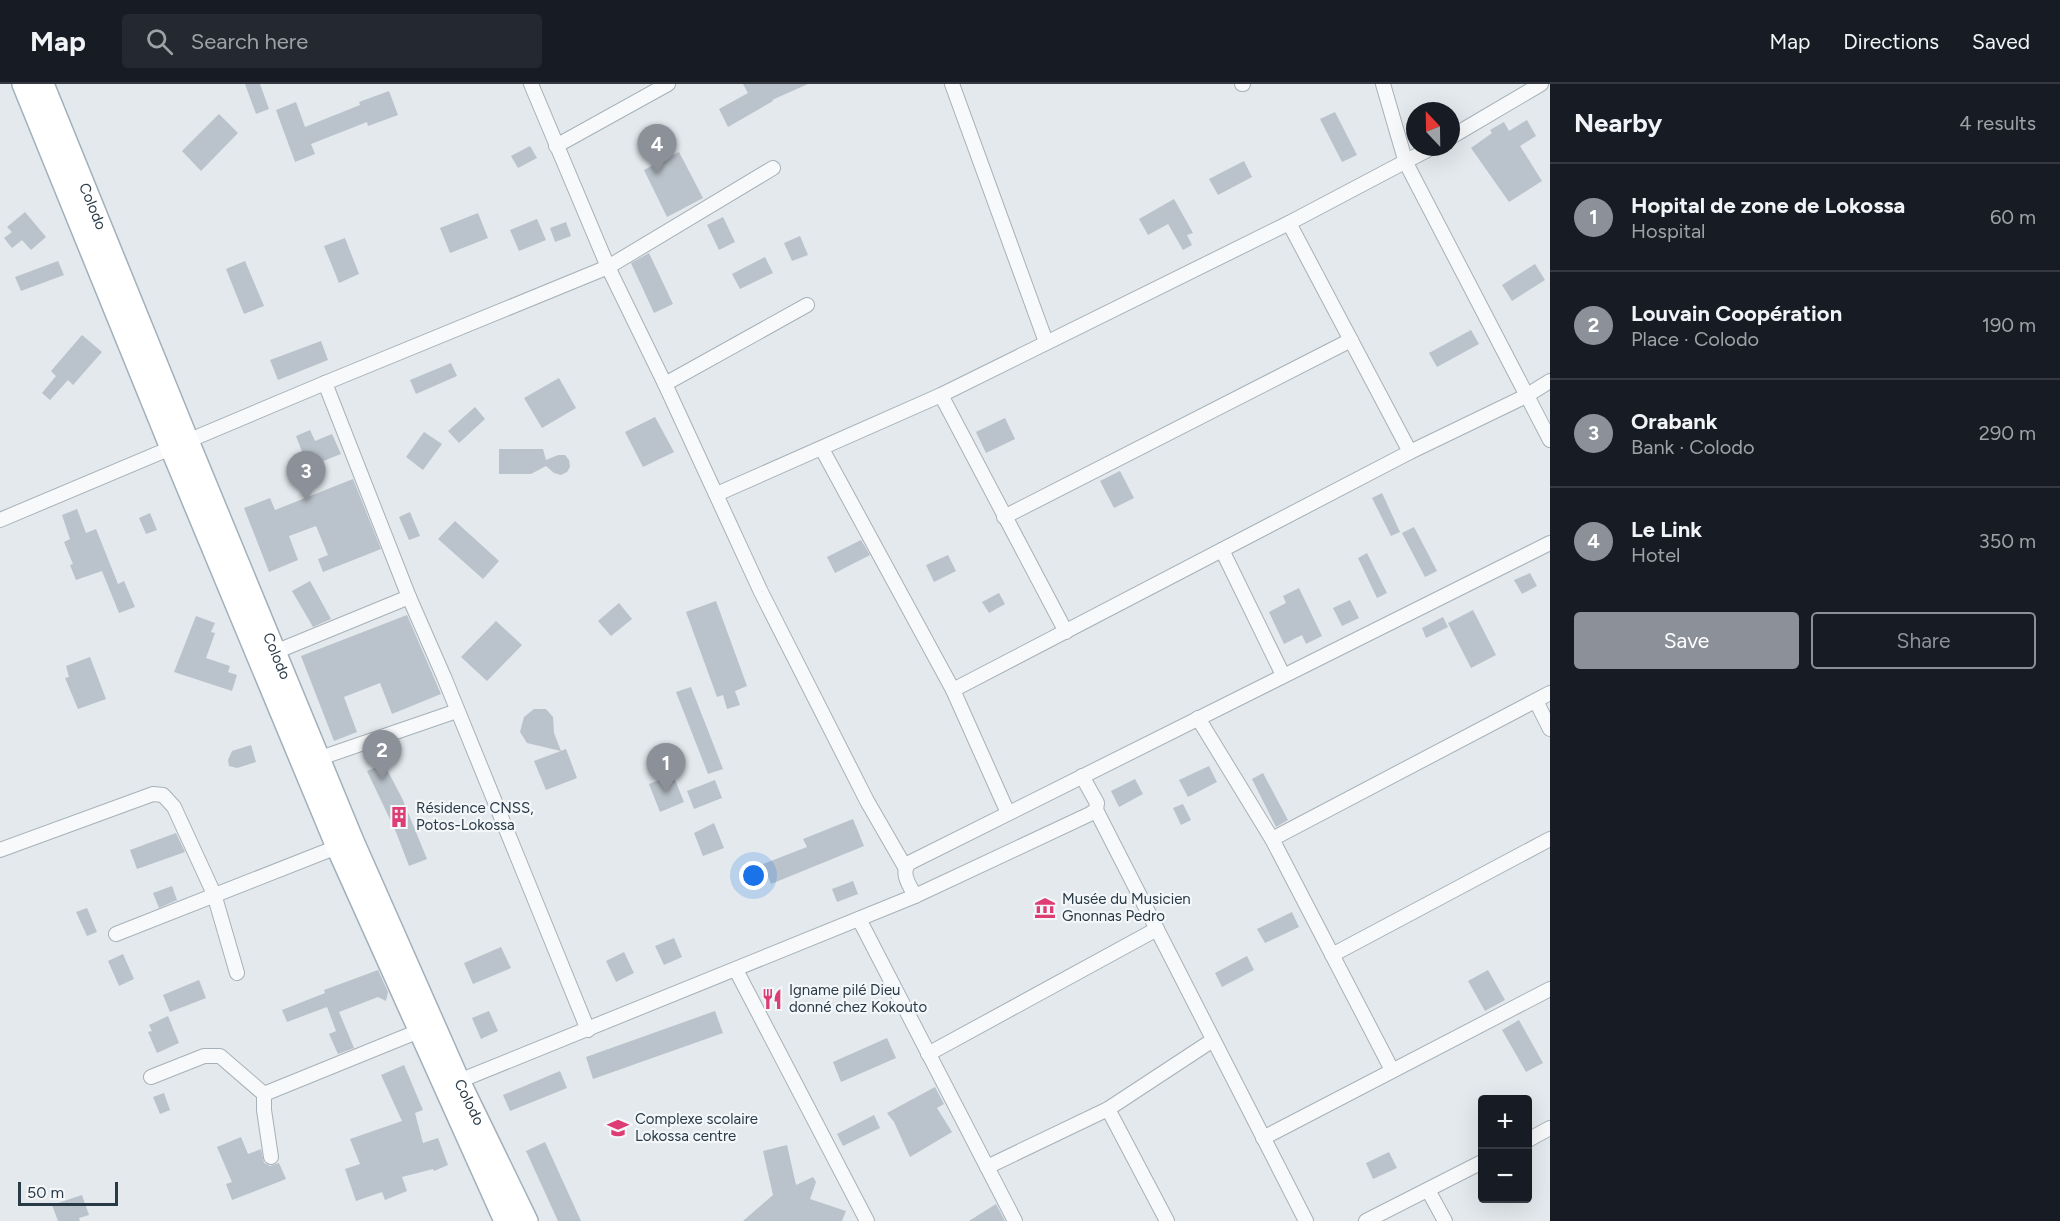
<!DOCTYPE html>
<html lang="en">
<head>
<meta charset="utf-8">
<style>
  :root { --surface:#171b24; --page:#242831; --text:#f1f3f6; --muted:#9ea1a6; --line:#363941; --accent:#8c9099 }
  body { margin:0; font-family:Figtree,sans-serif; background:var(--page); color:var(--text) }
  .controls { position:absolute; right:18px; bottom:18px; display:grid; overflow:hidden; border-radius:6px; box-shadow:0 6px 24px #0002 }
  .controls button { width:54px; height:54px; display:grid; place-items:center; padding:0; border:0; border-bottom:2px solid var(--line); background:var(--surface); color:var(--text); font:30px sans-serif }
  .compass { position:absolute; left:1406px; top:18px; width:54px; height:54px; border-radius:50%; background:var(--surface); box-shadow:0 6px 24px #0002; rotate:338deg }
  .scale { position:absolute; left:18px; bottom:15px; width:100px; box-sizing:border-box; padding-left:6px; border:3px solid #293a47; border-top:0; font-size:16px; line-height:21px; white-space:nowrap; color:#293a47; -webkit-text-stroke:4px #f4f7f9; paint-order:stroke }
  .you { position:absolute; left:754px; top:792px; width:21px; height:21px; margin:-15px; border:4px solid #fff; border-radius:50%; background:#1a73e8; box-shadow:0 0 0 9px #1a73e833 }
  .badge { display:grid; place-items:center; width:39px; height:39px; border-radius:50%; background:var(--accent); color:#fff; font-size:20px; font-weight:700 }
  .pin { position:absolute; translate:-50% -50px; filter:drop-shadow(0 2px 3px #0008) }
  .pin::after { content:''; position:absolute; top:32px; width:21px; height:18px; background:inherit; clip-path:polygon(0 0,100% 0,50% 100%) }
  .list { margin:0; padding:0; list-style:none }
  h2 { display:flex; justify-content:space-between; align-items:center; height:78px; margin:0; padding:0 24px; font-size:26px }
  h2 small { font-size:20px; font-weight:400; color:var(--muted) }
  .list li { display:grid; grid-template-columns:39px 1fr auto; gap:18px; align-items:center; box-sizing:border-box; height:108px; padding:0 24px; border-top:2px solid var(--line) }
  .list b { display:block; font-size:22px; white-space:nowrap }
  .list p { margin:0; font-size:20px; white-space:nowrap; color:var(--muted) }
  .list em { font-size:20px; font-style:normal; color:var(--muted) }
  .actions { display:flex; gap:12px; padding:18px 24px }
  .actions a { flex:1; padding:14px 0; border:2px solid var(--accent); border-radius:6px; text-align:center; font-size:21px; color:var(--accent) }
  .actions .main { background:var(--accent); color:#fff }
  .icon { flex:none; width:33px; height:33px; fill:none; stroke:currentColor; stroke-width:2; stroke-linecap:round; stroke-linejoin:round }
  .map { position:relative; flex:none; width:1550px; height:1137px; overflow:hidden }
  header { display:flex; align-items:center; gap:36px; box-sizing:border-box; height:84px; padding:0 30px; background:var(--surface); border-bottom:2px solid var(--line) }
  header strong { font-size:28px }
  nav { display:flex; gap:33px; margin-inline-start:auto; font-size:21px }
  .search { width:420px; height:54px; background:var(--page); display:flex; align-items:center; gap:15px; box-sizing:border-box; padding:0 21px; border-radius:6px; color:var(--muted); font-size:22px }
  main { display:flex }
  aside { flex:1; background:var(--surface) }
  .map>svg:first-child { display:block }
  .building { fill:#bac3cb }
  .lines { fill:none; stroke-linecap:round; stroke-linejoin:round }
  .street-casing { stroke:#a7b1b8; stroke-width:16 }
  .primary-casing { stroke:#a1b0ba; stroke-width:24 }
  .street { stroke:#f7f9fa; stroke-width:14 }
  .primary { stroke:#fff; stroke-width:21 }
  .labels { text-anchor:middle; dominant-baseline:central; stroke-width:4.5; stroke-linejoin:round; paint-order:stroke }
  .street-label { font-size:15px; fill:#293a47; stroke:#f4f7f9 }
  .poi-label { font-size:15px; fill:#293a47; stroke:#f4f7f9; text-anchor:start }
</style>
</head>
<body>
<header>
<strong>Map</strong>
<div class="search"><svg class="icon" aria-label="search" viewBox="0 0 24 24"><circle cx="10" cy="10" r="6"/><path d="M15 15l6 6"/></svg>Search here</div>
<nav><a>Map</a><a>Directions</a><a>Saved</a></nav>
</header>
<main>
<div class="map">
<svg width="1550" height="1137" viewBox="0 0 1550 1137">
  <rect width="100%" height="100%" fill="#e3e9ed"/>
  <g class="building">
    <path d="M245 0H260L269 25 256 30Z"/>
    <path d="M743 0H808L772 16 773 17 728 43 719 25 748 9Z"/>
    <path d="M389 7 398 31 368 42 367 38 311 60 315 70 295 78 276 26 296 18 305 43 360 21 359 18Z"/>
    <path d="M1335 28 1357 71 1342 78 1320 35Z"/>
    <path d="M219 30 238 49 201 87 182 67Z"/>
    <path d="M1527 36 1536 52 1520 62 1542 97 1509 118 1471 64 1492 49 1490 46 1504 38 1509 47Z"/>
    <path d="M530 62 537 74 518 84 511 72Z"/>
    <path d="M679 68 703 114 667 133 644 86Z"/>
    <path d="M1244 77 1252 93 1218 111 1209 95Z"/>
    <path d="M1174 115 1193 149 1187 151 1192 161 1183 166 1168 140 1148 151 1139 135Z"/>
    <path d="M25 128 46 153 31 166 22 156 12 164 4 154 12 148 7 143Z"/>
    <path d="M478 129 488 154 450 169 440 144Z"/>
    <path d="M723 133 735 158 719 166 707 141Z"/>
    <path d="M537 135 546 156 519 167 510 146Z"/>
    <path d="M566 138 571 152 555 158 550 144Z"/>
    <path d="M800 152 808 171 792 177 784 159Z"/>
    <path d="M345 154 359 190 339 199 324 162Z"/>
    <path d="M649 169 673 220 654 229 631 179Z"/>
    <path d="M765 173 773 189 740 205 732 190Z"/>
    <path d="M58 177 64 191 21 207 15 193Z"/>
    <path d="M245 177 264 222 244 230 226 185Z"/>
    <path d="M1535 180 1545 196 1512 217 1502 201Z"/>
    <path d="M1471 246 1479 260 1437 283 1429 269Z"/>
    <path d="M82 251 102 268 73 301 68 296 50 316 42 309 56 292 51 287Z"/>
    <path d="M321 257 328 276 278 296 270 276Z"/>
    <path d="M451 279 457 292 416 310 410 296Z"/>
    <path d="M559 294 576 324 542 344 524 314Z"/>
    <path d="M475 323 485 335 459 359 448 347Z"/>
    <path d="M655 333 674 368 643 383 625 348Z"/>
    <path d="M1005 334 1015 355 986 369 976 348Z"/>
    <path d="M310 346 315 357 332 350 341 370 308 383 296 352Z"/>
    <path d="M424 348 442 360 423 386 406 373Z"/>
    <path d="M499 365H543L546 376 558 371H565L569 376 570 383 567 388 561 391 554 389 546 382 531 390H499Z"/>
    <path d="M1120 387 1134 414 1114 424 1100 397Z"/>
    <path d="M353 395 381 465 323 488 318 475 328 471 316 442 289 452 298 476 269 488 244 424 270 414 275 426Z"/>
    <path d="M1382 409 1400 448 1391 452 1372 414Z"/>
    <path d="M77 425 86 449 96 445 118 500 124 497 135 523 119 529 102 487 76 496 70 481 73 480 64 458 70 455 62 431Z"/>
    <path d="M410 428 420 452 409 456 399 433Z"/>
    <path d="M150 429 157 446 146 450 139 434Z"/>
    <path d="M455 437 499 477 483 495 438 455Z"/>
    <path d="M1414 443 1437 487 1425 493 1402 449Z"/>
    <path d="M861 456 870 471 835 489 827 473Z"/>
    <path d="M1367 469 1387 509 1377 514 1358 474Z"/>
    <path d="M948 471 956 487 934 498 926 481Z"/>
    <path d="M1530 489 1537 502 1522 510 1514 496Z"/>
    <path d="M310 497 331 535 313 543 292 507Z"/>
    <path d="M1299 504 1322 552 1306 560 1302 551 1284 560 1269 528 1286 519 1283 512Z"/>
    <path d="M999 509 1005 520 989 529 982 518Z"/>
    <path d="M1350 516 1359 534 1342 542 1333 524Z"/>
    <path d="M716 517 747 602 735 607 740 621 727 625 723 611 717 613 686 528Z"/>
    <path d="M619 519 632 535 611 552 598 537Z"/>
    <path d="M1473 526 1496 571 1471 584 1448 539Z"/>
    <path d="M407 531 441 610 392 630 380 599 344 613 357 648 334 657 301 572Z"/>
    <path d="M196 532 215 539 211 548 215 549 206 574 230 582 228 588 237 591 232 607 174 588Z"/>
    <path d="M1443 533 1448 543 1426 554 1422 544Z"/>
    <path d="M496 537 522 561 487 597 461 573Z"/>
    <path d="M90 573 106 615 78 625 65 594 69 593 66 582Z"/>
    <path d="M691 603 723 685 708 690 676 608Z"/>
    <path d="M534 625H546L553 633 554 649 561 667 527 659 520 648 524 633Z"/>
    <path d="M251 661 256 678 237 684 229 682 228 676 232 667Z"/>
    <path d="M566 665 577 694 546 706 534 677Z"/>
    <path d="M384 680 402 714 427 775 409 782 396 748 367 687Z"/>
    <path d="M1209 682 1217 698 1188 713 1179 696Z"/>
    <path d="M1263 689 1288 736 1276 743 1252 695Z"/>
    <path d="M673 691 684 718 660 728 649 700Z"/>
    <path d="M1135 695 1143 710 1119 723 1111 707Z"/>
    <path d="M715 696 722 714 694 725 687 707Z"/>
    <path d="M1183 720 1191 736 1181 741 1173 724Z"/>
    <path d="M853 735 864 762 771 800 763 780 807 763 803 755Z"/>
    <path d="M714 739 724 764 703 772 694 749Z"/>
    <path d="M176 749 185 768 137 785 130 766Z"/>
    <path d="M853 797 858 810 837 818 832 805Z"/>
    <path d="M172 802 177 816 159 824 153 809Z"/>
    <path d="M87 824 97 848 87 852 76 828Z"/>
    <path d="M1292 828 1299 843 1265 859 1257 845Z"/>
    <path d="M674 854 682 873 664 881 655 862Z"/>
    <path d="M501 863 511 884 473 900 464 879Z"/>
    <path d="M624 868 634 889 616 898 606 877Z"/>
    <path d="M123 870 134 895 119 902 108 877Z"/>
    <path d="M1247 872 1254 886 1222 903 1215 889Z"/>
    <path d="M378 886 388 908 386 917 378 913 339 928 354 964 338 970 329 950 336 947 327 923 287 938 282 926 325 909 324 906Z"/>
    <path d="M1488 886 1505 916 1485 927 1468 897Z"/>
    <path d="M199 896 206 914 170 928 163 911Z"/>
    <path d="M489 927 498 947 481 955 472 934Z"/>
    <path d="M715 927 723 949 593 995 586 973Z"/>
    <path d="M168 932 179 959 157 969 148 948 152 947 149 941Z"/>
    <path d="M1519 936 1543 979 1526 988 1502 946Z"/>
    <path d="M887 954 896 974 841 998 833 978Z"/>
    <path d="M404 981 423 1026 415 1029 423 1059 438 1054 448 1081 434 1087 433 1085 402 1093 407 1107 385 1116 382 1108 356 1117 345 1085 360 1080 350 1055 402 1037 381 991Z"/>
    <path d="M560 987 567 1004 510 1027 503 1011Z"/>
    <path d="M935 1003 944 1020 937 1024 952 1048 910 1073 894 1038 887 1029Z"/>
    <path d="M164 1009 170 1026 160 1030 153 1013Z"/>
    <path d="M874 1031 880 1044 843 1062 837 1050Z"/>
    <path d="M241 1053 248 1070 261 1065 264 1079 270 1082 279 1079 286 1095 232 1116 226 1100 232 1098 217 1063Z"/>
    <path d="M545 1058 581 1137H558L526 1067Z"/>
    <path d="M787 1061 796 1101 813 1093 816 1098 810 1115 846 1127 842 1137H743L773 1111 763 1067Z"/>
    <path d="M1389 1068 1397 1084 1373 1095 1366 1079Z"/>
    <path d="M82 1111 89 1131 79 1134 80 1137H58L52 1121Z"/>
    <path d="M996 1120 1005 1137H969Z"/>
  </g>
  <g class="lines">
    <defs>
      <g id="street">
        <path d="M531 0 608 183 665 300 761 508 867 717 905 783"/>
        <path d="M952 0 1046 258"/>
        <path d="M1242 0H1243"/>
        <path d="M1383 0 1406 79 1550 356"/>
        <path d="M1451 53 1541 0"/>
        <path d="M556 62 668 0"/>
        <path d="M1289 139 1410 368"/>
        <path d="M325 299 409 513 444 593 588 946"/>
        <path d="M665 300 807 221"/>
        <path d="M941 311 1066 548"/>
        <path d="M822 365 953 606 1008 729"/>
        <path d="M717 410 941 311 1289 139 1433 63"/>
        <path d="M1004 433 1351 256"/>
        <path d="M0 436 325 299 608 183 773 84"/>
        <path d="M1222 466 1283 591"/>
        <path d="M275 568 409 513"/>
        <path d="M953 606 1410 368 1526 312 1550 297"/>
        <path d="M1536 617 1550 645"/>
        <path d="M1198 634 1272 755 1392 986"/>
        <path d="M320 674 457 627"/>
        <path d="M1096 726 1306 1137"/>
        <path d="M1272 755 1550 609"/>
        <path d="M0 766 153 710 163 711 174 723 214 810 237 889"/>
        <path d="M915 812C910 802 900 789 909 779L1550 459"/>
        <path d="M859 835 1015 1137"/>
        <path d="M116 850 337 763"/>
        <path d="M1332 871 1550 755"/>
        <path d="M736 886 867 1137"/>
        <path d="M928 970 1157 845"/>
        <path d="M151 993 204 972H220L264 1010"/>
        <path d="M459 997 915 812 1090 730 1096 726 1097 719 1082 692"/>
        <path d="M1108 1025 1167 1137"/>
        <path d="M1263 1054 1550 905"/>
        <path d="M1528 1056 1550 1044"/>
        <path d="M271 1073 264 1026V1010L419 947"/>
        <path d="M987 1083 1108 1025 1213 956"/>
        <path d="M1428 1106 1445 1137"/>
        <path d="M1366 1137 1482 1078"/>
      </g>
      <g id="primary">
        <path d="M23 0 171 364 337 763 505 1137"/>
        <path id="s1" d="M43 0 188 357 353 757 459 997 527 1137"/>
      </g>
    </defs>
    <use href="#street" class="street-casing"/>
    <use href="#primary" class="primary-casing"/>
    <use href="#street" class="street"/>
    <use href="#primary" class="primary"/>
  </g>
  <defs>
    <symbol id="building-bare" viewBox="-9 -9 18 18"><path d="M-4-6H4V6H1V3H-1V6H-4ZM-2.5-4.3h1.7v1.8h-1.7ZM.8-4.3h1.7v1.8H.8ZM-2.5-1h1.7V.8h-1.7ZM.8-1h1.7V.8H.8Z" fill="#dd3d73" stroke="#f4f7f9" stroke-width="2.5" paint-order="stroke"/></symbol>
    <symbol id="museum-bare" viewBox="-9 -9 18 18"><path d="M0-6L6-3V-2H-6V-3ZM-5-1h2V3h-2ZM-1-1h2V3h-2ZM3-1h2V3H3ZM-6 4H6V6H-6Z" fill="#dd3d73" stroke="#f4f7f9" stroke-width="2.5" paint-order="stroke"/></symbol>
    <symbol id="restaurant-bare" viewBox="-9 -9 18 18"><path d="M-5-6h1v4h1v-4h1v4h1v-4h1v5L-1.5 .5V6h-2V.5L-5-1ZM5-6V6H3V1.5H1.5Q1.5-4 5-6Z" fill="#dd3d73" stroke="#f4f7f9" stroke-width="2.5" paint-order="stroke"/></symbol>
    <symbol id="school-bare" viewBox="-9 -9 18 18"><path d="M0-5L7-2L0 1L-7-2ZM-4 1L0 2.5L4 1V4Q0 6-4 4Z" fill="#dd3d73" stroke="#f4f7f9" stroke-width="2.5" paint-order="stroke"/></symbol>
  </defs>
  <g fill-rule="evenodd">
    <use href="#building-bare" x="384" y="718" width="30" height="30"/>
    <use href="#museum-bare" x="1030" y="809" width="30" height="30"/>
    <use href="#restaurant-bare" x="757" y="900" width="30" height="30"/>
    <use href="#school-bare" x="603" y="1029" width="30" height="30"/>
  </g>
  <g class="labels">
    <g class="street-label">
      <text stroke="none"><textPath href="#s1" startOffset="132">Colodo</textPath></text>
      <text stroke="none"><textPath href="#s1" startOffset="618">Colodo</textPath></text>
      <text stroke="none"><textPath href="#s1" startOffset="1104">Colodo</textPath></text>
    </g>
    <g class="poi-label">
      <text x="416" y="724">Résidence CNSS,<tspan x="416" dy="17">Potos-Lokossa</tspan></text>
      <text x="1062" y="815">Musée du Musicien<tspan x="1062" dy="17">Gnonnas Pedro</tspan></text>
      <text x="789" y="906">Igname pilé Dieu<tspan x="789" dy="17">donné chez Kokouto</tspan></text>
      <text x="635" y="1035">Complexe scolaire<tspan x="635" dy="17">Lokossa centre</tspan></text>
    </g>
  </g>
</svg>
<div class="controls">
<button>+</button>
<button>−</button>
</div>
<svg class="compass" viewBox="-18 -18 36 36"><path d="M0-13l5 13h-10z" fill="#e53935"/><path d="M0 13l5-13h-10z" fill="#9ea1a6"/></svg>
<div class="scale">50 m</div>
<div class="you"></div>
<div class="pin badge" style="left:666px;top:709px">1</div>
<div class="pin badge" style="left:382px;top:696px">2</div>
<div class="pin badge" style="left:306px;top:417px">3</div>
<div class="pin badge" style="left:657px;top:90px">4</div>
</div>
<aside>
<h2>Nearby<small>4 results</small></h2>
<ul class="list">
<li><span class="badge">1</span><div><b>Hopital de zone de Lokossa</b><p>Hospital</p></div><em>60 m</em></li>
<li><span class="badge">2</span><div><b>Louvain Coopération</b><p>Place · Colodo</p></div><em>190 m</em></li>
<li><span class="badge">3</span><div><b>Orabank</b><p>Bank · Colodo</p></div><em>290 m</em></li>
<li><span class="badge">4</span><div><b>Le Link</b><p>Hotel</p></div><em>350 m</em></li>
</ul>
<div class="actions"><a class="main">Save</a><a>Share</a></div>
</aside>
</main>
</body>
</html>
